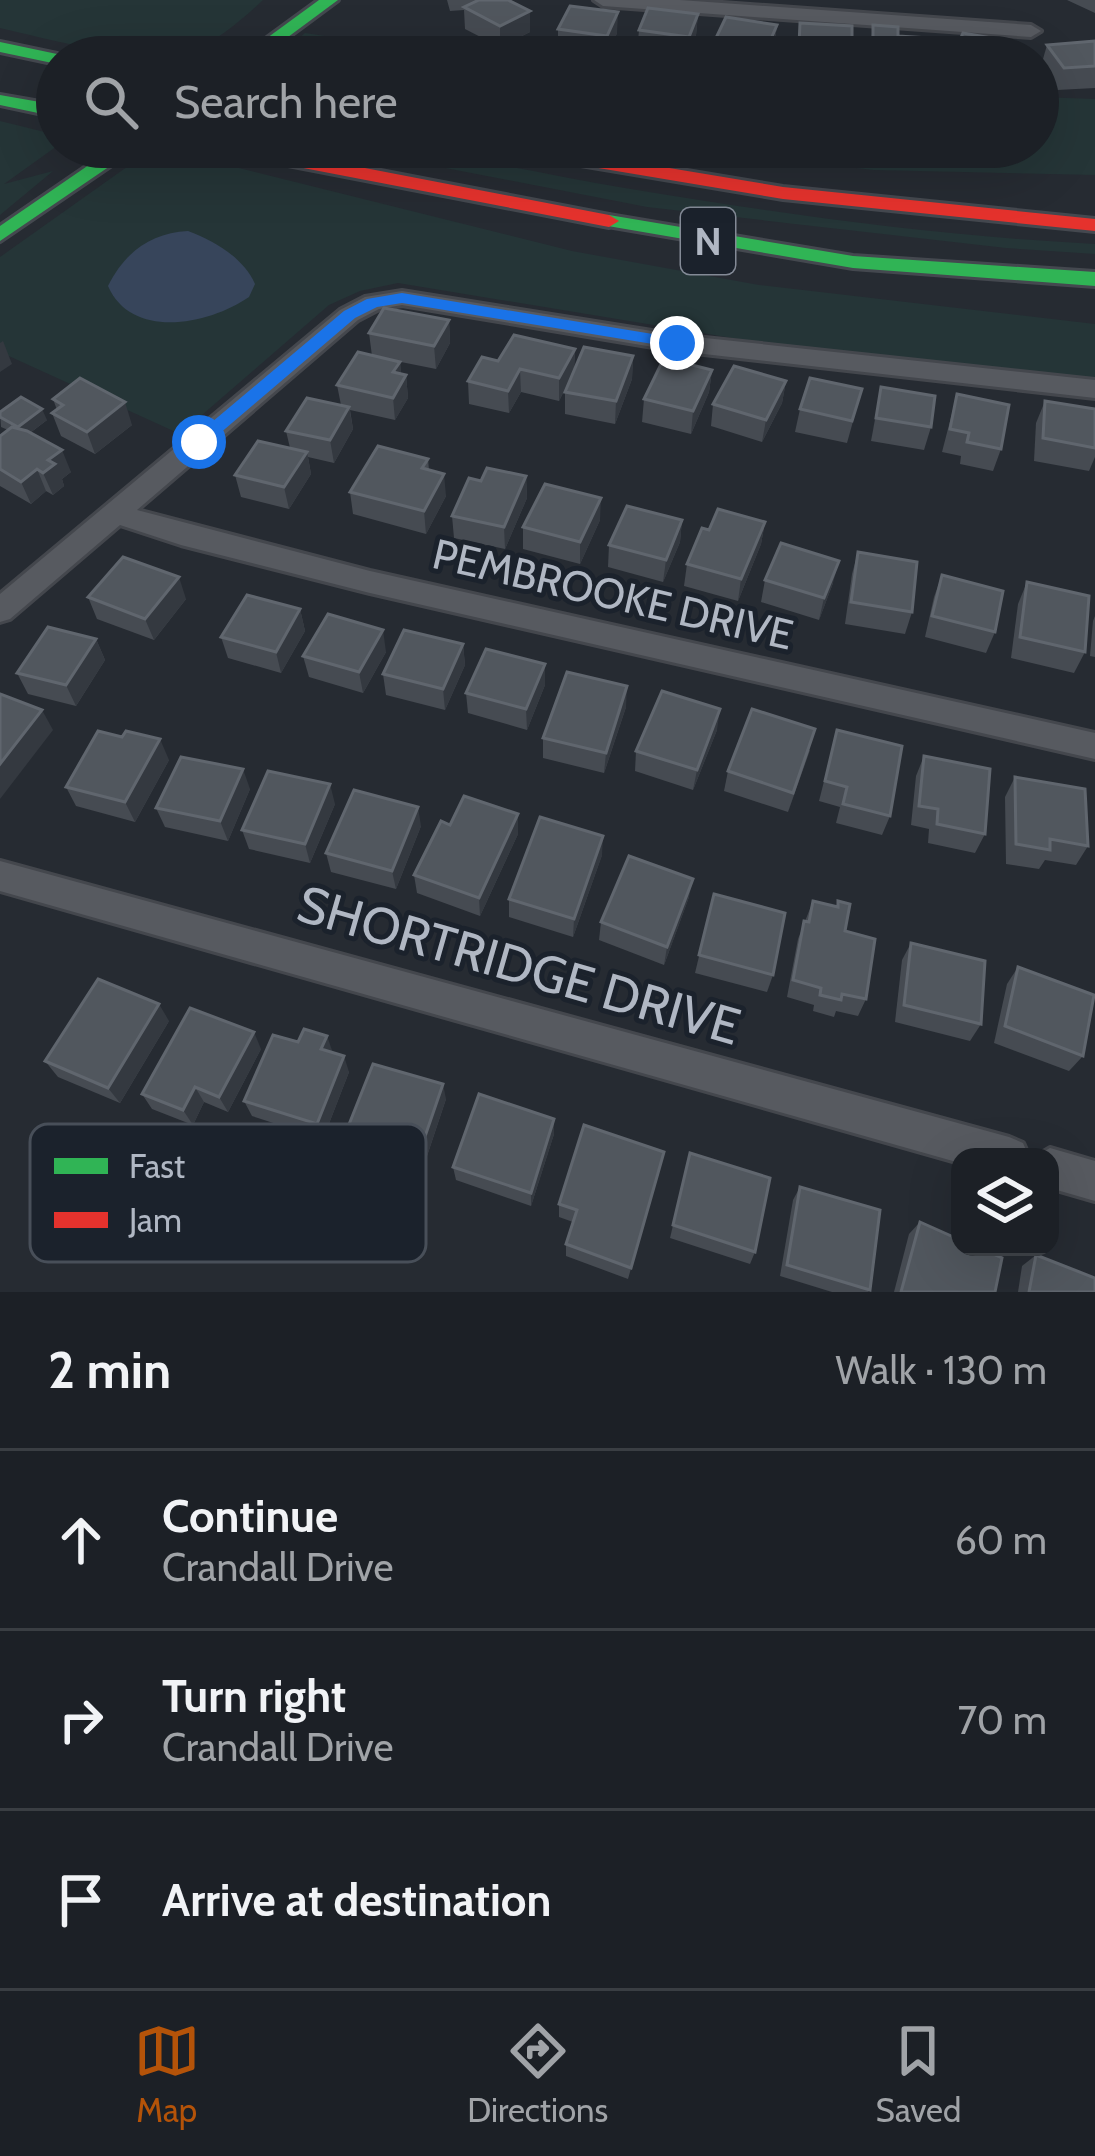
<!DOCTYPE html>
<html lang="en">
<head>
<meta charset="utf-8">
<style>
  :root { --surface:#1c2026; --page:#25282e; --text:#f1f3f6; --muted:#a0a3a7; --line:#3a3e43; --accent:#b45309 }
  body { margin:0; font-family:Cabin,sans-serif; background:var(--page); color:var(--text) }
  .controls { position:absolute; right:36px; bottom:36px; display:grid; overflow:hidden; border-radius:24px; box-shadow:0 12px 48px #0002 }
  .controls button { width:108px; height:108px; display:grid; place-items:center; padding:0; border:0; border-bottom:3px solid var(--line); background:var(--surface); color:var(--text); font:60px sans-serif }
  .stop { position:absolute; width:36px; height:36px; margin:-27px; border:9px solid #1a73e8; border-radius:50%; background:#fff }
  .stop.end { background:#1a73e8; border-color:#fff; box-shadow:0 3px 12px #0008 }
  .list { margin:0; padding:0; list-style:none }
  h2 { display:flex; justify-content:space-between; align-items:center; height:156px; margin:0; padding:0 48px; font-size:51px }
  h2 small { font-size:39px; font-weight:400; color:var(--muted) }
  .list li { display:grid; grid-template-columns:78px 1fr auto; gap:36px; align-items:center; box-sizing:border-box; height:180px; padding:0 48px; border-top:3px solid var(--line) }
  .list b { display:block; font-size:45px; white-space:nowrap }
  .list p { margin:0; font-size:39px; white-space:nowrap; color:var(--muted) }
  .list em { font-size:39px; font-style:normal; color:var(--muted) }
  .icon { flex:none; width:66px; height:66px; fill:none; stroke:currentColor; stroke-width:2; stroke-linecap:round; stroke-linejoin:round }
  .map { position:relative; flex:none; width:1095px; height:1292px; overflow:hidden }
  .search { position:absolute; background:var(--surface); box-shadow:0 12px 48px #0002; left:36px; right:36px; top:36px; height:132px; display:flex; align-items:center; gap:30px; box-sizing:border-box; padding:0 42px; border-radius:66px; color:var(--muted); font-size:45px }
  .sheet { height:696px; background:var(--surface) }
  nav { display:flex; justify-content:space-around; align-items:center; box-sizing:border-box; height:168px; border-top:3px solid var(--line); background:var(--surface); font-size:33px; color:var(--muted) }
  nav a { display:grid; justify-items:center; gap:6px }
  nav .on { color:var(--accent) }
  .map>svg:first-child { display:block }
  .green { fill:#253537 }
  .water { fill:#37455b }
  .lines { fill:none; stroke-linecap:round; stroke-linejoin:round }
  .street-casing { stroke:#44474d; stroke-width:6 }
  .fast-casing { stroke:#44484f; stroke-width:6 }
  .jam-casing { stroke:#44484f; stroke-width:6 }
  .street { fill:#575a60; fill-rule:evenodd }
  .fast { fill:#30b455; fill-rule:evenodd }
  .jam { fill:#e5322d; fill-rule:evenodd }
  .wall { fill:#464b52 }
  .shaded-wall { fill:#343940 }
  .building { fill:#51575e; stroke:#60666e; stroke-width:3 }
  .route { fill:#1a73e8 }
  .labels { text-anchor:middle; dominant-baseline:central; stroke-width:10; stroke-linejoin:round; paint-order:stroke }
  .shield { fill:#1b222c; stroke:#838a96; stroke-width:3 }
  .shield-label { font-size:39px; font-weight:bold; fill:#b0b7c3 }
  .street-label { font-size:42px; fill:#b0b7c3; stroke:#1b222c }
  .near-street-label { font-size:51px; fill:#b0b7c3; stroke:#1b222c }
  .key { fill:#1b222c; stroke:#484f59; stroke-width:3 }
  .key-label { font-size:33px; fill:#b0b7c3 }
</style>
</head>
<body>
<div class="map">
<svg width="1095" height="1292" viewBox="0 0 1095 1292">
  <rect width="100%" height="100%" fill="#262b32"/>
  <g class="green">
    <path d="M0 0H263C240 22 215 42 187 55 158 68 35 36 0 28Z"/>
    <path d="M305 33 465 57H279Z"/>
    <path d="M1038 97 1095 99V175L873 170 684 147H1038Z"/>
    <path d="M0 121 57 135V146L4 184 53 171 0 215Z"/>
    <path d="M155 147 572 251 759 285 1095 324V378L830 354 398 283 360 291 329 305 180 434 0 352V257Z"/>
    <path d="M337 147C435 147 529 172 625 188 781 214 937 236 1095 244V254L1006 248 647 207Z"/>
  </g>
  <path class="water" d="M188 231C214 241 243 257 255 284L249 297C210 324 132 341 108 286 125 252 151 233 188 231Z"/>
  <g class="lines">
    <defs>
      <g id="street">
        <path d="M594 0H680L1031 25 1041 31 1031 37 603 6Z"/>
        <path d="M402 291 677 335 1095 380V398L677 351 402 305 379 309 358 320 137 510 370 571 1095 733V759L370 593 181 545 120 525 10 619 0 622V594L340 310 365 297Z"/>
        <path d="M0 861 1009 1137 1023 1143 1029 1157H960V1163L0 891Z"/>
        <path d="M1050 1148 1095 1161V1201L1050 1188V1157H1035Z"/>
      </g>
      <g id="fast">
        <path d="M319 0H338L261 57H241Z"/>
        <path d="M0 42 57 54 64 57H57V64L0 52Z"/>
        <path d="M0 95 57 105V117L0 105Z"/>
        <path d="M115 147H138L0 241V226Z"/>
        <path d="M609 215 853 256 1095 272V286L853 268 602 225V217Z"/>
      </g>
      <g id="jam">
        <path d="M216 147H256L609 215 619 221 609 227 226 153Z"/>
        <path d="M499 147H543L783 187 1095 219V231L783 199 509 153Z"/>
      </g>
    </defs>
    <use href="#street" class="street-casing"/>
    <use href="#fast" class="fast-casing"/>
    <use href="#jam" class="jam-casing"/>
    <use href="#street" class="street"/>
    <use href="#fast" class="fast"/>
    <use href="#jam" class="jam"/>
  </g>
  <g class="wall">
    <path d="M447 0H508L530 11V32L500 47 465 29 464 10 450 11Z"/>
    <path d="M1067 0H1095V13Z"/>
    <path d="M698 14 696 35 688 57 637 52 639 30Z"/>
    <path d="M800 23 852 49 851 57H796Z"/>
    <path d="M777 25 774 47 770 57H714L715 40Z"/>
    <path d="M873 25 898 36 929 57H869Z"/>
    <path d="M558 29 617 33 607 57 558 51Z"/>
    <path d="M1095 41V88L1057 90 1041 66 1047 45Z"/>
    <path d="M449 320 450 343 436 369 391 360 400 362 401 374 406 375 408 398 395 420 350 410 353 429 334 463 308 457 311 474 289 509 241 497 235 475 290 448 286 431 341 405 337 385 372 356 369 333Z"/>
    <path d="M575 349 574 370 633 356 632 379 615 424 565 414V392L571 377 559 401 521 392 509 413 469 404 468 381 498 361Z"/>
    <path d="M712 370 709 392 691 434 642 422 644 399Z"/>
    <path d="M786 381 782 403 762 442 711 426 713 404Z"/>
    <path d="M881 387 931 427 924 450 871 441Z"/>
    <path d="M862 389 847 443 795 432 800 409Z"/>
    <path d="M957 394 1001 449 993 471 960 464 961 456 942 452Z"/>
    <path d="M53 399 132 425 95 454 61 436 52 413 57 410Z"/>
    <path d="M1045 401 1095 409V457L1089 471 1034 461 1036 423Z"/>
    <path d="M0 412 47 420 30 433 71 472 62 479 64 486 53 495 46 491 31 504 0 486V436L8 430 1 427Z"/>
    <path d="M428 459 429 470 446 496 426 534 353 514 350 492Z"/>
    <path d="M526 476 527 498 505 549 454 538 452 516 481 481Z"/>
    <path d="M600 520 580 564 523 549V527Z"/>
    <path d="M682 520 680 542 663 582 608 567 609 545Z"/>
    <path d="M765 522 761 544 738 601 684 586 687 564 709 530Z"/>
    <path d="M858 552 912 612 905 634 845 624 852 574Z"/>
    <path d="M942 575 995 632 986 653 925 637 934 597Z"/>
    <path d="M765 580 833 583 819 620 761 602Z"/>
    <path d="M1027 582 1085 652 1074 673 1011 658 1018 604Z"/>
    <path d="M88 597 186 599 154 640 97 619Z"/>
    <path d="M300 609 305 631 281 673 228 658 221 637Z"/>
    <path d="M1095 616V657L1090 656 1093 621Z"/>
    <path d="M96 639 105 660 76 706 28 694 17 673Z"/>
    <path d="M463 644 465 665 445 710 386 695 383 674Z"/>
    <path d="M386 652 363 693 309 677 303 656Z"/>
    <path d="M545 664V685L527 730 468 713 466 693Z"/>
    <path d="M626 707 604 773 543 758V738Z"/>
    <path d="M717 730 693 790 635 771 636 751Z"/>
    <path d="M837 730 890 816 882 835 836 823 840 807 819 801Z"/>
    <path d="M810 750 788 812 724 791 728 771Z"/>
    <path d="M924 756 985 834 975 853 928 843 929 829 911 825 916 776Z"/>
    <path d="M169 760 135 822 76 806 66 787Z"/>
    <path d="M1015 777 1088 846 1076 865 1045 860 1039 869 1006 864 1005 797Z"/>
    <path d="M250 789 228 841 165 827 156 808Z"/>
    <path d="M335 804 310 863 249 849 242 830Z"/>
    <path d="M421 826 396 889 331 872 326 853Z"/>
    <path d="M518 834 480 916 417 893 414 875Z"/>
    <path d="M602 855 573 937 509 917V899Z"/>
    <path d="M714 894 773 975 767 992 695 973Z"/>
    <path d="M689 897 664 965 599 940 601 922Z"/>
    <path d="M813 901 836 907 838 901 845 931 866 999 858 1016 836 1011 834 1017 813 1011 814 1005 787 997 798 939Z"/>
    <path d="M911 943 981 1024 970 1041 895 1022 902 960Z"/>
    <path d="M1018 967 1083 1056 1069 1071 994 1043 1007 984Z"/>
    <path d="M169 1021 120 1103 58 1077 45 1061Z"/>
    <path d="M261 1049 228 1112 204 1102 193 1125 152 1109 142 1094Z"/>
    <path d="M332 1053 349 1072 323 1139 252 1116 244 1101Z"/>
    <path d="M446 1099 423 1168 398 1161 388 1189 356 1180 351 1166 357 1149 352 1147 346 1132Z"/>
    <path d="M554 1119V1134L531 1206 456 1180 453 1167Z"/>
    <path d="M690 1153 755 1252 750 1264 670 1238Z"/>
    <path d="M660 1166 628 1279 566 1256V1244L573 1222 559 1217V1204Z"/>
    <path d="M800 1187 870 1290 868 1292H832L780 1276 793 1200Z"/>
    <path d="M920 1222 995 1292H894L909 1234Z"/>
    <path d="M1036 1255 1095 1292H1018L1022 1266Z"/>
  </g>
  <g class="shaded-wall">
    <path d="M530 11V32L500 47V26Z"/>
    <path d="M618 12 617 33 607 57V36Z"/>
    <path d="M698 14 696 35 688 57 689 37Z"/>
    <path d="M777 25 774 47 770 57H766L767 48Z"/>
    <path d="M449 320 450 343 436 369 434 346Z"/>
    <path d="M3 341 12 364 0 372V343Z"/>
    <path d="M575 349 574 371 559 401V378Z"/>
    <path d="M633 356 632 379 615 424 616 401Z"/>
    <path d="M400 362 402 382 406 375 408 398 395 420 393 398V372Z"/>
    <path d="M520 369 521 392 509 413 508 391Z"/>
    <path d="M712 370 709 392 691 434 693 411Z"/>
    <path d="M786 381 782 403 762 442 766 420Z"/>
    <path d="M125 402 132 425 95 454 87 432Z"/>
    <path d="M349 407 353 429 334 463 330 440Z"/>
    <path d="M42 409 47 420 23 438 18 427Z"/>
    <path d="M62 450 71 472 62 479 64 486 53 495 43 473 48 460Z"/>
    <path d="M307 452 311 474 289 509 284 487Z"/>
    <path d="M37 469 46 491 31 504 21 482Z"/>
    <path d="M444 474 446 496 426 534 424 511Z"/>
    <path d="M526 476 527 498 505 549 504 527Z"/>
    <path d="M601 498 600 520 580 564V542Z"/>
    <path d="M682 520 680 542 663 582 666 560Z"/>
    <path d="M765 522 761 544 738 601 741 579Z"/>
    <path d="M839 561 833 583 819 620 824 598Z"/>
    <path d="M179 577 186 599 154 640 145 619Z"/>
    <path d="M300 609 305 631 281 673 276 652Z"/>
    <path d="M383 630 386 652 363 693 359 672Z"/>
    <path d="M96 639 105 660 76 706 66 685Z"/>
    <path d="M463 644 465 665 445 710 443 689Z"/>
    <path d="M545 664V685L527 730 526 709Z"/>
    <path d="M627 686 626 707 604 773 606 753Z"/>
    <path d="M720 709 717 730 693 790 697 770Z"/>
    <path d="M42 710 53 730 0 799V764Z"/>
    <path d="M160 739 169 760 135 822 125 802Z"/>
    <path d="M243 769 250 789 228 841 220 821Z"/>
    <path d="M330 784 335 804 310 863 305 844Z"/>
    <path d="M418 807 421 826 396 889 392 871Z"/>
    <path d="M518 814V834L480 916 479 898Z"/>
    <path d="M603 836 602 855 573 937 574 919Z"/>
    <path d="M693 879 689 897 664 965 667 947Z"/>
    <path d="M159 1004 169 1021 120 1103 108 1088Z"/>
    <path d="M254 1032 261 1049 228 1112 219 1097Z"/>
    <path d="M327 1036 333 1053 321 1049Z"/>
    <path d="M344 1056 349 1072 323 1139 317 1124Z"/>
    <path d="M443 1084 446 1099 423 1168 419 1154Z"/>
    <path d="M195 1087 204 1102 193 1125 183 1110Z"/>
    <path d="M554 1119V1134L531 1206V1193Z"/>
    <path d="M394 1147 398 1161 388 1189 383 1176Z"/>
  </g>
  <g class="building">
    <path d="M479 0H508L530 11 500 26 464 7Z"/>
    <path d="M570 6 618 12 607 36 558 29Z"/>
    <path d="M648 8 698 14 689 37 639 30Z"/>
    <path d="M726 17 777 25 767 48 715 40Z"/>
    <path d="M800 23 852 26V49L799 45Z"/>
    <path d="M873 25 898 27V36L928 38 929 57H873Z"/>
    <path d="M963 33 1014 42 1008 57 953 56Z"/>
    <path d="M1095 41V66L1064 68 1047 45Z"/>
    <path d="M384 308 449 320 434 346 369 333Z"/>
    <path d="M514 335 575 349 559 378 520 369 508 391 468 381 482 357 498 361Z"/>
    <path d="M584 347 633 356 616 401 565 392Z"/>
    <path d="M358 352 400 362 393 372 406 375 393 398 337 385Z"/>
    <path d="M664 358 712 370 693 411 644 399Z"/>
    <path d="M734 366 786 381 766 420 713 404Z"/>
    <path d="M80 378 125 402 87 432 52 413 63 405 53 399Z"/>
    <path d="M810 378 862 389 852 421 800 409Z"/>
    <path d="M881 387 935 396 931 427 876 418Z"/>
    <path d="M957 394 1009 405 1001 449 967 442 969 433 950 429Z"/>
    <path d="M21 397 42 409 18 427 0 417V412Z"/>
    <path d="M307 398 349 407 330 440 286 431Z"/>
    <path d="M1045 401 1095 409V448L1043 438Z"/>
    <path d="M12 427 27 431 62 450 48 460 55 464 43 473 37 469 21 482 0 469V436Z"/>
    <path d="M258 441 307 452 284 487 235 475Z"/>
    <path d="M378 446 428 459 422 468 444 474 424 511 350 492Z"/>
    <path d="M487 468 526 476 504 527 452 516 469 478 481 481Z"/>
    <path d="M545 484 601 498 580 542 523 527Z"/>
    <path d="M627 506 682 520 666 560 609 545Z"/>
    <path d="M718 509 765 522 741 579 687 564 702 528 709 530Z"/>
    <path d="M781 543 839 561 824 598 765 580Z"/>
    <path d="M858 552 917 562 912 612 851 602Z"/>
    <path d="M123 557 179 577 145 619 88 597Z"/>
    <path d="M942 575 1003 591 995 632 932 616Z"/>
    <path d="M1027 582 1089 596 1085 652 1020 637Z"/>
    <path d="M247 595 300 609 276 652 221 637Z"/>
    <path d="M328 614 383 630 359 672 303 656Z"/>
    <path d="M48 627 96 639 66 685 17 673Z"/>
    <path d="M404 630 463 644 443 689 383 674Z"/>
    <path d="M486 649 545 664 526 709 466 693Z"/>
    <path d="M567 672 627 686 606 753 543 738Z"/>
    <path d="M662 691 720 709 697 770 636 751Z"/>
    <path d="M0 694 42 710 0 764Z"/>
    <path d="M752 709 815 729 793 793 728 771Z"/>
    <path d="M837 730 902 746 890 816 843 804 847 787 825 781Z"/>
    <path d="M98 731 122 737 126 731 160 739 125 802 66 787Z"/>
    <path d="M924 756 990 769 985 834 937 824 938 809 919 806Z"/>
    <path d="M181 757 243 769 220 821 156 808Z"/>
    <path d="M268 771 330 784 305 844 242 830Z"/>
    <path d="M1015 777 1085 789 1088 846 1050 839V850L1016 844Z"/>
    <path d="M354 790 418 807 392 871 326 853Z"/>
    <path d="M464 796 518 814 479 898 414 875 441 821 450 825Z"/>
    <path d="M540 817 603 836 574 919 509 899Z"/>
    <path d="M629 856 693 879 667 947 601 922Z"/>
    <path d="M714 894 785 913 773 975 699 955Z"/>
    <path d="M813 901 838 907V901L850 904 845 931 875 939 866 999 842 994 841 1000 820 995 821 988 793 980 804 921 809 922Z"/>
    <path d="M911 943 985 961 981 1024 904 1005Z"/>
    <path d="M1018 967 1094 995 1083 1056 1005 1026Z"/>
    <path d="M98 979 159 1004 108 1088 45 1061Z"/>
    <path d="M190 1008 254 1032 219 1097 195 1087 183 1110 142 1094Z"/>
    <path d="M304 1029 327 1036 321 1049 344 1056 317 1124 244 1101 273 1035 298 1042Z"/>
    <path d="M373 1064 443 1084 419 1154 394 1147 383 1176 351 1166 362 1137 346 1132Z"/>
    <path d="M479 1094 554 1119 531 1193 453 1167Z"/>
    <path d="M584 1125 664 1152 631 1268 566 1244 577 1210 559 1204Z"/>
    <path d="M690 1153 770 1178 755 1252 673 1225Z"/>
    <path d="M800 1187 880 1210 870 1290 787 1265Z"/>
    <path d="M920 1222 960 1240V1247H977L1002 1258 995 1292H901Z"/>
    <path d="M1036 1255 1095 1278V1292H1029Z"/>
  </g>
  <path class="route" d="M402 293 677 338 685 343 677 348 402 303 377 307 355 318 205 446H193V438L344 311 367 299Z"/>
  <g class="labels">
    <rect class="shield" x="681" y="208" width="54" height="66" rx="9"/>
    <g class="shield-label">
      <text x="708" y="241">N</text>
    </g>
    <g class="street-label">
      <text transform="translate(613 594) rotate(13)">PEMBROOKE DRIVE</text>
    </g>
    <g class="near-street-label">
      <text transform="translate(519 965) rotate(16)">SHORTRIDGE DRIVE</text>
    </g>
  </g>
  <rect x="30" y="1124" width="396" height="138" rx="18" class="key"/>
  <rect x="54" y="1158" width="54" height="16" fill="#30b455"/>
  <rect x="54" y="1212" width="54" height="16" fill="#e5322d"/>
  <g class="key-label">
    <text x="129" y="1178">Fast</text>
    <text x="129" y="1232">Jam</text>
  </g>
</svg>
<div class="controls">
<button><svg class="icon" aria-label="layers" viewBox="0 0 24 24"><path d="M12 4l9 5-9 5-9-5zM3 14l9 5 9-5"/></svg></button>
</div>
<div class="stop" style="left:199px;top:442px"></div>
<div class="stop end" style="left:677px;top:343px"></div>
<div class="search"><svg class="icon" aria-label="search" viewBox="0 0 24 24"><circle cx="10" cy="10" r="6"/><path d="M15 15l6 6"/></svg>Search here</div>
</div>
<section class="sheet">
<h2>2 min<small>Walk · 130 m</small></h2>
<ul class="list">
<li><svg class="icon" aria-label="ahead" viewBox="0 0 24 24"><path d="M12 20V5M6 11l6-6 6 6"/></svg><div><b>Continue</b><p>Crandall Drive</p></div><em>60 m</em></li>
<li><svg class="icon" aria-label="right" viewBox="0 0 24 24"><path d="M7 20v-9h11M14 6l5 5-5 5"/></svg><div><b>Turn right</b><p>Crandall Drive</p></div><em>70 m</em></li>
<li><svg class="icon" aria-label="arrive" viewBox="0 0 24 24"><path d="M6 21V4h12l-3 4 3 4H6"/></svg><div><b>Arrive at destination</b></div></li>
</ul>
</section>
<nav>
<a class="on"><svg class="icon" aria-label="map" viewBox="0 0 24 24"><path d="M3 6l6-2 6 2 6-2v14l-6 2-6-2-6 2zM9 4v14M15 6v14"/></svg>Map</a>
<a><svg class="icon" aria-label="directions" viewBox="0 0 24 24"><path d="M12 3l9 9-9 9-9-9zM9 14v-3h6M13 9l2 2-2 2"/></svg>Directions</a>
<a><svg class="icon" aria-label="saved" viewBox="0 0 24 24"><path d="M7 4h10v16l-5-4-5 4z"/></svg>Saved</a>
</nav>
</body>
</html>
